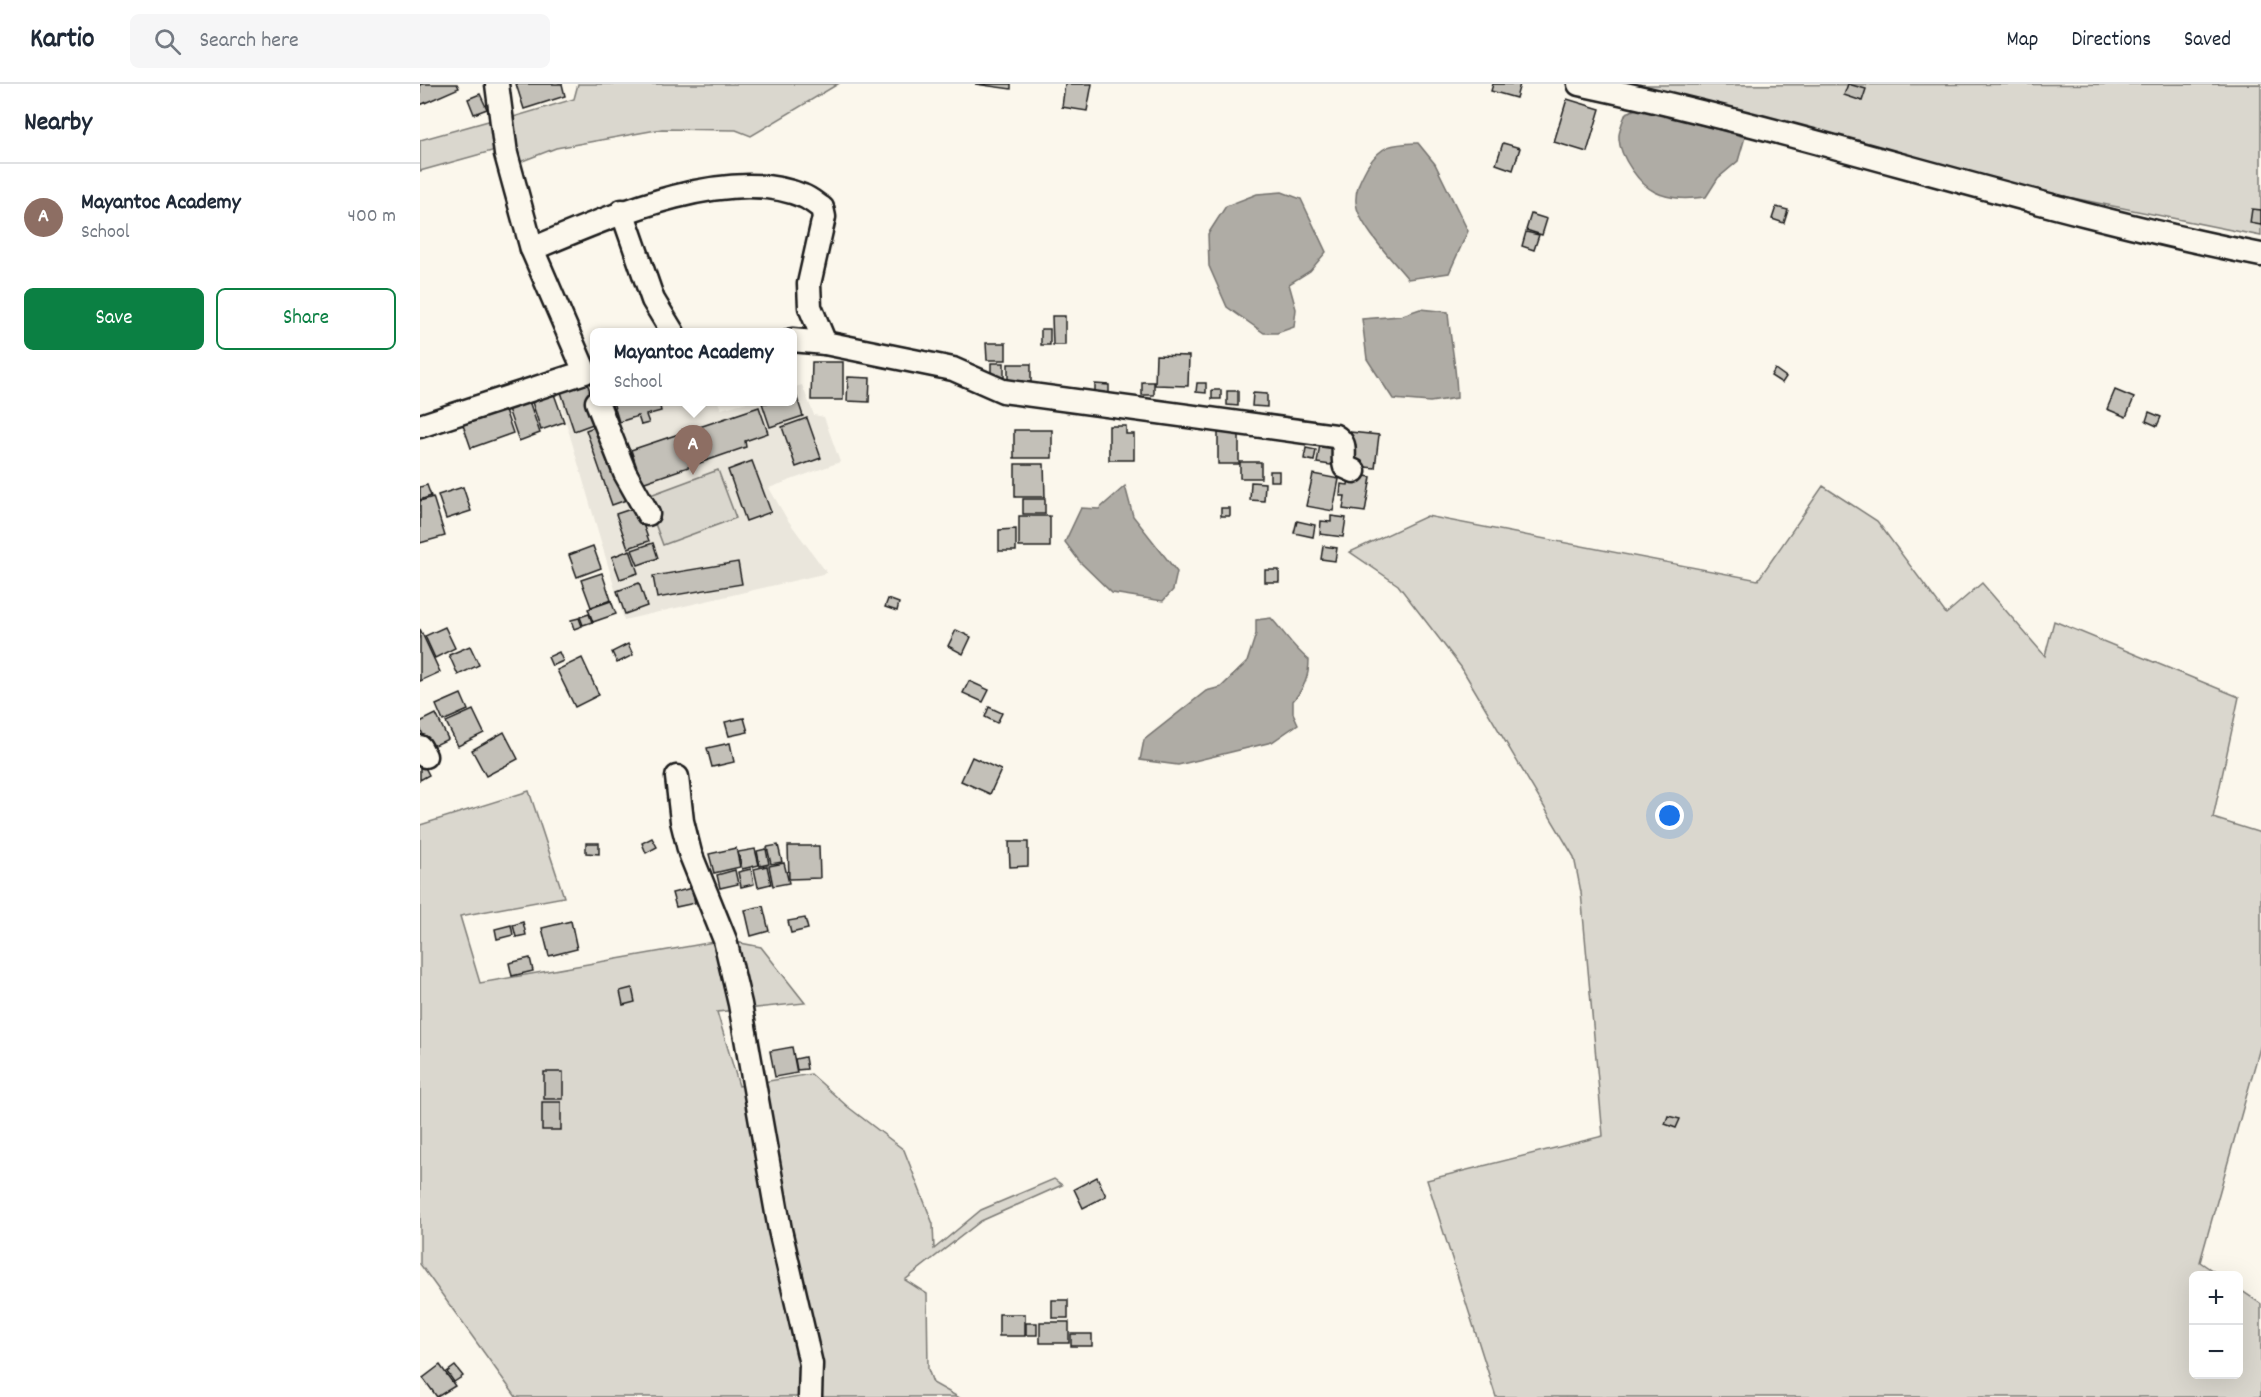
<!DOCTYPE html>
<html lang="en">
<head>
<meta charset="utf-8">
<style>
  :root { --surface:#fff; --page:#f6f6f7; --text:#1f2937; --muted:#747a83; --line:#e0e1e3; --accent:#0b8043 }
  body { margin:0; font-family:Dekko,sans-serif; background:var(--page); color:var(--text) }
  .controls { position:absolute; right:18px; bottom:18px; display:grid; overflow:hidden; border-radius:9px; box-shadow:0 6px 24px #0002 }
  .controls button { width:54px; height:54px; display:grid; place-items:center; padding:0; border:0; border-bottom:2px solid var(--line); background:var(--surface); color:var(--text); font:30px sans-serif }
  .you { position:absolute; left:1250px; top:732px; width:21px; height:21px; margin:-15px; border:4px solid #fff; border-radius:50%; background:#1a73e8; box-shadow:0 0 0 9px #1a73e833 }
  .badge { display:grid; place-items:center; width:39px; height:39px; border-radius:50%; background:var(--accent); color:#fff; font-size:20px; font-weight:700 }
  .pin { position:absolute; translate:-50% -50px; filter:drop-shadow(0 2px 3px #0008) }
  .pin::after { content:''; position:absolute; top:32px; width:21px; height:18px; background:inherit; clip-path:polygon(0 0,100% 0,50% 100%) }
  .popup { position:absolute; left:170px; top:244px; width:207px; height:78px; box-sizing:border-box; display:grid; place-content:center; border-radius:9px; background:var(--surface); filter:drop-shadow(0 2px 4px #0005); font-size:20px; white-space:nowrap; color:var(--muted) }
  .popup b { font-size:22px; color:var(--text) }
  .popup::after { content:''; position:absolute; left:50%; top:100%; margin-left:-12px; border:12px solid transparent; border-top-color:var(--surface) }
  .list { margin:0; padding:0; list-style:none }
  h2 { display:flex; justify-content:space-between; align-items:center; height:78px; margin:0; padding:0 24px; font-size:26px }
  h2 small { font-size:20px; font-weight:400; color:var(--muted) }
  .list li { display:grid; grid-template-columns:39px 1fr auto; gap:18px; align-items:center; box-sizing:border-box; height:108px; padding:0 24px; border-top:2px solid var(--line) }
  .list b { display:block; font-size:22px; white-space:nowrap }
  .list p { margin:0; font-size:20px; white-space:nowrap; color:var(--muted) }
  .list em { font-size:20px; font-style:normal; color:var(--muted) }
  .actions { display:flex; gap:12px; padding:18px 24px }
  .actions a { flex:1; padding:14px 0; border:2px solid var(--accent); border-radius:9px; text-align:center; font-size:21px; color:var(--accent) }
  .actions .main { background:var(--accent); color:#fff }
  .icon { flex:none; width:33px; height:33px; fill:none; stroke:currentColor; stroke-width:2; stroke-linecap:round; stroke-linejoin:round }
  .map { position:relative; flex:none; width:1841px; height:1313px; overflow:hidden }
  header { display:flex; align-items:center; gap:36px; box-sizing:border-box; height:84px; padding:0 30px; background:var(--surface); border-bottom:2px solid var(--line) }
  header strong { font-size:28px }
  nav { display:flex; gap:33px; margin-inline-start:auto; font-size:21px }
  .search { width:420px; height:54px; background:var(--page); display:flex; align-items:center; gap:15px; box-sizing:border-box; padding:0 21px; border-radius:9px; color:var(--muted); font-size:22px }
  main { display:flex }
  aside { flex:1; background:var(--surface) }
  .map>svg:first-child { display:block }
  .built { fill:#eae6dc }
  .green { fill:#dad7ce; stroke:#7b7a75; stroke-width:1.5 }
  .water { fill:#afaca5; stroke:#74726e; stroke-width:1.5 }
  .building { fill:#c3c0b8; stroke:#1c1c1c; stroke-width:1.5 }
  .lines { fill:none; stroke-linecap:round; stroke-linejoin:round }
  .minor-casing { stroke:#1c1c1c; stroke-width:27 }
  .minor { stroke:#fbf7ec; stroke-width:22 }
</style>
</head>
<body>
<header>
<strong>Kartio</strong>
<div class="search"><svg class="icon" aria-label="search" viewBox="0 0 24 24"><circle cx="10" cy="10" r="6"/><path d="M15 15l6 6"/></svg>Search here</div>
<nav><a>Map</a><a>Directions</a><a>Saved</a></nav>
</header>
<main>
<aside>
<h2>Nearby<small></small></h2>
<ul class="list">
<li><span class="badge" style="background:#8d6e63">A</span><div><b>Mayantoc Academy</b><p>School</p></div><em>400 m</em></li>
</ul>
<div class="actions"><a class="main">Save</a><a>Share</a></div>
</aside>
<div class="map">
<svg width="1841" height="1313" viewBox="0 0 1841 1313">
  <rect width="100%" height="100%" fill="#fbf7ec"/>
  <filter id="ink" filterUnits="userSpaceOnUse"><feTurbulence type="fractalNoise" baseFrequency=".0167" numOctaves="2"/><feDisplacementMap in="SourceGraphic" scale="12" xChannelSelector="R" yChannelSelector="G"/><feConvolveMatrix kernelMatrix="1 2 1 2 8 2 1 2 1" color-interpolation-filters="sRGB"/></filter>
  <g filter="url(#ink)">
    <path class="built" d="M174 289V318H298L301 325 327 318H372V304L382 301 394 331 404 333 420 378 349 404 367 435 407 489 204 536 136 304Z"/>
    <g class="green">
      <path d="M158 0H418L331 52 316 46 242 45 136 64 100 78 90 34 154 15Z"/>
      <path d="M1841 0V152L1481 79 1223 1Z"/>
      <path d="M72 36 79 65 0 87V56Z"/>
      <path d="M298 386 316 434 243 461 225 413Z"/>
      <path d="M1403 402 1457 437 1526 530 1562 499 1625 572 1634 537 1819 613 1793 734 1841 749V960L1780 1178 1799 1191 1774 1192V1290H1818L1819 1205 1841 1220V1313H1076L1007 1096 1183 1052 1161 808 1154 773 1041 583 978 501 930 468 1007 432 1338 496Z"/>
      <path d="M109 707 144 813 40 832 60 899 305 856 341 863 385 919 297 928 319 1002 391 990 428 1023 484 1066 513 1140 514 1165 561 1126 634 1095 642 1101 561 1137 485 1196 507 1210 508 1285 513 1299 538 1313H96L0 1180V741Z"/>
    </g>
    <g class="water">
      <path d="M1219 24 1325 53 1318 77 1298 94 1286 113C1269 115 1251 116 1235 108 1220 101 1200 73 1199 55 1198 47 1203 36 1206 29Z"/>
      <path d="M998 59 1015 80 1048 147 1029 189 988 195C974 178 937 140 936 118 935 105 941 94 947 83 962 60 972 60 998 59Z"/>
      <path d="M862 108 881 115 906 168 890 187 869 200 876 225 874 243 857 249H844L807 223 789 182 788 150 806 122 837 110Z"/>
      <path d="M1000 225 1028 228C1030 257 1037 284 1037 314L1010 318 973 315 947 275 942 235 980 232Z"/>
      <path d="M705 402 713 432 757 488 753 506 743 517 692 509 660 478 645 458 661 424 679 425Z"/>
      <path d="M851 534C864 548 874 565 889 576 889 593 884 604 873 617V629L878 640 852 658 758 681 720 676 724 656 786 607 801 603 827 578 836 550V536Z"/>
    </g>
    <g class="building">
      <path d="M0 0H37L39 4 0 21Z"/>
      <path d="M96 0H142L145 12 104 25Z"/>
      <path d="M555 0H591V5Z"/>
      <path d="M645 0H672L667 27 642 23Z"/>
      <path d="M1073 0H1100L1096 14 1071 7Z"/>
      <path d="M1428 0 1446 5 1442 17 1424 11Z"/>
      <path d="M60 10 67 25 54 30 48 15Z"/>
      <path d="M1147 15 1180 25 1167 68 1134 58Z"/>
      <path d="M1083 59 1100 64 1093 86 1076 80Z"/>
      <path d="M1356 123 1368 126 1364 139 1352 135Z"/>
      <path d="M1832 125 1841 126V141L1830 139Z"/>
      <path d="M1111 130 1127 135 1122 151 1106 146Z"/>
      <path d="M1106 148 1119 151 1114 166 1102 162Z"/>
      <path d="M632 232H645V261H633Z"/>
      <rect x="621" y="245" width="9" height="16"/>
      <path d="M566 259H586V276H567Z"/>
      <path d="M736 271 769 272 768 302 735 301Z"/>
      <path d="M392 278H423V316H391Z"/>
      <rect x="571" y="279" width="13" height="20"/>
      <rect x="588" y="280" width="23" height="18"/>
      <path d="M1355 285 1366 293 1362 299 1351 292Z"/>
      <path d="M428 293 450 294 449 318 427 317Z"/>
      <rect x="722" y="298" width="12" height="13"/>
      <path d="M167 299 181 337 154 347 141 308Z"/>
      <path d="M777 299H786V309L776 308Z"/>
      <path d="M675 300 689 301V312L675 311Z"/>
      <rect x="792" y="306" width="9" height="9"/>
      <path d="M1695 306 1714 314 1706 333 1687 325Z"/>
      <path d="M807 307H818V322L807 321Z"/>
      <path d="M375 308 383 332 350 343 342 319 372 318V309Z"/>
      <path d="M833 309 847 310V323L832 322Z"/>
      <path d="M134 310 144 338 121 346 112 318Z"/>
      <path d="M109 317 120 349 99 357 88 325Z"/>
      <path d="M193 318H239L241 327 226 331 229 339 221 341 218 332 199 338Z"/>
      <path d="M339 323 348 349 325 357 326 363 222 399 211 366Z"/>
      <path d="M85 326 93 349 51 364 43 341Z"/>
      <path d="M1729 328 1741 333 1737 342 1726 337Z"/>
      <path d="M387 334 401 374 376 383 362 343Z"/>
      <path d="M182 340 209 415 192 421 166 346Z"/>
      <path d="M689 342H706V350H714V376H689Z"/>
      <rect x="594" y="346" width="38" height="28"/>
      <rect x="798" y="348" width="21" height="32"/>
      <path d="M930 348 959 351 955 384 926 381Z"/>
      <path d="M900 360 921 363 918 382 897 379Z"/>
      <path d="M886 364 896 366 894 377 884 375Z"/>
      <path d="M332 377 351 428 326 437 308 386Z"/>
      <rect x="820" y="378" width="21" height="16"/>
      <path d="M595 380H624L625 413H595Z"/>
      <rect x="850" y="387" width="9" height="10"/>
      <path d="M893 390 919 395 913 427 886 422Z"/>
      <path d="M930 390 951 393 945 428 923 425 925 412H920L921 400 928 401Z"/>
      <path d="M831 398 845 399 844 417 830 416Z"/>
      <path d="M7 401 11 412 0 416V403Z"/>
      <path d="M43 403 51 427 26 435 18 411Z"/>
      <path d="M13 413 25 452 0 459V417Z"/>
      <rect x="603" y="415" width="22" height="15"/>
      <path d="M217 423 229 457 208 464 196 430Z"/>
      <rect x="801" y="424" width="9" height="8"/>
      <rect x="599" y="432" width="31" height="31"/>
      <path d="M911 432 926 434 923 453 900 450 901 437 911 438Z"/>
      <path d="M877 437 895 441 893 453 874 449Z"/>
      <path d="M596 445V467H579V446Z"/>
      <path d="M233 459 238 474 218 481 212 466Z"/>
      <path d="M173 462 181 484 157 493 149 471Z"/>
      <path d="M903 462 917 464 915 477 901 475Z"/>
      <path d="M210 466 218 489 200 495 192 473Z"/>
      <path d="M318 478 322 500 237 514 233 492Z"/>
      <rect x="845" y="486" width="14" height="12"/>
      <path d="M182 489 191 516 171 523 161 496Z"/>
      <path d="M219 499 227 522 205 530 197 507Z"/>
      <path d="M468 515 479 519 477 527 465 523Z"/>
      <path d="M191 517 196 530 173 538 168 525Z"/>
      <path d="M169 530 172 538 163 541 160 533Z"/>
      <path d="M159 534 162 542 154 545 151 536Z"/>
      <path d="M25 543 35 564 15 574 5 552Z"/>
      <path d="M0 545 20 588 0 597Z"/>
      <path d="M536 546 551 553 543 570 528 562Z"/>
      <path d="M208 560 213 571 197 579 192 568Z"/>
      <path d="M50 562 59 581 38 591 29 571Z"/>
      <path d="M139 568 143 577 132 582 128 573Z"/>
      <path d="M162 574 179 611 155 623 137 586Z"/>
      <path d="M549 597 569 606 563 618 543 609Z"/>
      <path d="M41 610 48 626 23 637 16 621Z"/>
      <path d="M569 623 582 629 577 639 565 633Z"/>
      <path d="M53 626 64 649 38 662 26 638Z"/>
      <path d="M16 630 28 655 9 664 0 644V638Z"/>
      <path d="M324 634 328 648 309 652 305 638Z"/>
      <path d="M84 648 98 675 66 692 52 666Z"/>
      <path d="M310 659 314 678 292 683 287 664Z"/>
      <path d="M552 673 581 686 570 710 541 697Z"/>
      <path d="M0 674 9 691 0 696Z"/>
      <path d="M232 754 237 763 226 769 222 759Z"/>
      <path d="M589 758H608V782L590 783Z"/>
      <path d="M166 759H179V770L166 769Z"/>
      <path d="M358 761 362 778 351 780 347 763Z"/>
      <path d="M368 762H399L400 794 369 795Z"/>
      <path d="M316 764 320 783 294 789 289 770Z"/>
      <path d="M335 765 339 781 322 785 318 768Z"/>
      <path d="M346 765 349 780 340 782 337 767Z"/>
      <path d="M364 779 369 799 353 802 349 782Z"/>
      <path d="M347 782 351 800 338 803 334 785Z"/>
      <path d="M331 785 334 800 321 803 318 788Z"/>
      <path d="M315 786 318 800 300 804 297 791Z"/>
      <path d="M272 804 275 819 256 823 252 809Z"/>
      <path d="M343 822 349 847 331 852 325 826Z"/>
      <path d="M385 834 388 845 371 849 368 837Z"/>
      <path d="M151 837 157 865 129 872 122 844Z"/>
      <path d="M103 838 106 851 96 853 93 841Z"/>
      <path d="M91 841 93 851 77 855 75 845Z"/>
      <path d="M110 874 113 887 92 892 89 879Z"/>
      <path d="M212 904 215 918 203 921 200 907Z"/>
      <path d="M372 963 377 989 355 993 350 967Z"/>
      <path d="M385 973 387 985 377 986 375 975Z"/>
      <rect x="124" y="988" width="19" height="27"/>
      <rect x="122" y="1018" width="19" height="28"/>
      <path d="M1248 1032 1260 1035 1256 1044 1245 1040Z"/>
      <path d="M677 1093 686 1112 663 1124 654 1105Z"/>
      <rect x="632" y="1216" width="16" height="18"/>
      <rect x="579" y="1230" width="26" height="22"/>
      <rect x="620" y="1238" width="29" height="21"/>
      <rect x="606" y="1239" width="11" height="12"/>
      <rect x="651" y="1250" width="21" height="12"/>
      <path d="M20 1281 35 1302 17 1313 3 1294Z"/>
      <path d="M35 1282 43 1292 34 1298 27 1288Z"/>
    </g>
    <g class="lines">
      <defs>
        <g id="minor">
          <path d="M1159 0C1388 48 1611 125 1841 171"/>
          <path d="M202 127 233 216 253 249"/>
          <path d="M112 165C182 136 307 79 383 112 389 114 396 120 402 124L404 133 389 200 390 223 405 259"/>
          <path d="M372 256 405 259 533 285 583 307 915 352C929 360 921 370 925 383L934 387"/>
          <path d="M177 318 205 389 228 430"/>
          <path d="M0 342 165 288 112 165 86 70 77 0"/>
          <path d="M0 663 5 672"/>
          <path d="M257 693 262 737 270 769 305 856 320 920 360 1146 391 1280 390 1313"/>
        </g>
      </defs>
      <use href="#minor" class="minor-casing"/>
      <use href="#minor" class="minor"/>
    </g>
  </g>
</svg>
<div class="controls">
<button>+</button>
<button>−</button>
</div>
<div class="you"></div>
<div class="pin badge" style="left:273px;top:391px;background:#8d6e63">A</div>
<div class="popup"><b>Mayantoc Academy</b>School</div>
</div>
</main>
</body>
</html>
